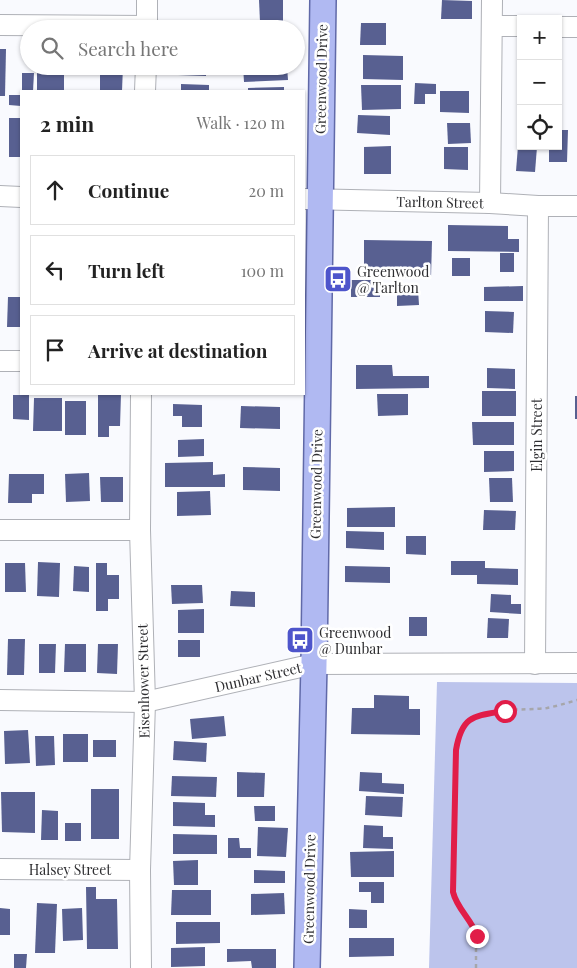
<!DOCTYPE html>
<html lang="en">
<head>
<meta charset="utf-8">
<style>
  :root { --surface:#fff; --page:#f6f6f6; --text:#222; --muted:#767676; --line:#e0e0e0 }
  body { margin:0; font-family:"Playfair Display",serif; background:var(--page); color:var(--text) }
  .controls { position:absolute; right:15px; top:15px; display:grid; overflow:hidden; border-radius:0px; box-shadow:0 1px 4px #0004 }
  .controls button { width:45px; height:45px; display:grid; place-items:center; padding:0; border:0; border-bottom:1px solid var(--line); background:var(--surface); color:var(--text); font:25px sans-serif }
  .stop { position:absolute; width:15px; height:15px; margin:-11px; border:4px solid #e11d48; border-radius:50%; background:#fff }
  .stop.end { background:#e11d48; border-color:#fff; box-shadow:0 1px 5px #0008 }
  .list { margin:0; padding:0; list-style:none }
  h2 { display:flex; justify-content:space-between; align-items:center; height:65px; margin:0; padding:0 20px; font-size:21px }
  h2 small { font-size:16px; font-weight:400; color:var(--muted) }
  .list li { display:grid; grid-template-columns:32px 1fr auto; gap:15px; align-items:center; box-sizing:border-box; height:70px; margin:0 10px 10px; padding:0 10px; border:1px solid var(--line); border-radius:0px }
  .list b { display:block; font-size:19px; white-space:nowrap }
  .list em { font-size:16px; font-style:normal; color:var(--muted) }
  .icon { flex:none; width:28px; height:28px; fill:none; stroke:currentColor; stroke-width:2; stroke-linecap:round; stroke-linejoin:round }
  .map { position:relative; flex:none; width:577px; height:968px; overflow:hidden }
  .search { position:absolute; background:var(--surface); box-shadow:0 1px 4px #0004; left:20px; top:20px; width:285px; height:55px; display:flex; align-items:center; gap:12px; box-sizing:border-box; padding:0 18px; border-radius:28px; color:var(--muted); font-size:19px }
  .panel { position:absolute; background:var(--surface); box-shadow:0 1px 4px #0004; left:20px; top:90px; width:285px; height:305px; border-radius:0px }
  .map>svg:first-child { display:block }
  .green { fill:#bcc4ec }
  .building { fill:#586091 }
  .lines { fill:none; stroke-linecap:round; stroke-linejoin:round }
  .minor-casing { stroke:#afb1b7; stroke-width:22 }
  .major-casing { stroke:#6069a8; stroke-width:28 }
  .path { stroke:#a6a6aa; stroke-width:2.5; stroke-dasharray:4 4; stroke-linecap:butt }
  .minor { stroke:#fff; stroke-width:20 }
  .major { stroke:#b0b9f2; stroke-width:25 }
  .route { stroke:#e11d48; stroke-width:6 }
  .labels { text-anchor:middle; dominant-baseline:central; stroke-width:5; stroke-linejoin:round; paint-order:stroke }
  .street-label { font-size:14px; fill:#2d2d30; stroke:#fff }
  .poi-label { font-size:14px; fill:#2d2d30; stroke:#fff; text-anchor:start }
</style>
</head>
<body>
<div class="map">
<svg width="577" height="968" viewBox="0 0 577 968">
  <rect width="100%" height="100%" fill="#f9fafe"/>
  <path class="green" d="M437 682 577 683V968H429Z"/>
  <g class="building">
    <path d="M259 0H283V21L260 22Z"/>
    <path d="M442 0 472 1V19H441Z"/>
    <path d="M361 23H386V45H360Z"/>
    <path d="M0 49H6L5 96H0Z"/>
    <path d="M363 55 403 56V80L363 79Z"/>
    <rect x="70" y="66" width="24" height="5"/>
    <path d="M100 66H123L122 91H100Z"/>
    <path d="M178 66H206V76L178 75Z"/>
    <path d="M243 66H287L288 80 244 82Z"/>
    <rect x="37" y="70" width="27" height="21"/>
    <path d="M22 73H34L33 91H22Z"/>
    <path d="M415 83 436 84V94H425V104H414Z"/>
    <path d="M181 84 209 85V91H181Z"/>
    <path d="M361 85H401V109L362 110Z"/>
    <path d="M284 87V91H248V88Z"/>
    <path d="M440 91H469V113L440 112Z"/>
    <path d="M9 95H21V106L9 105Z"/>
    <path d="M358 115 390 116V135L357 133Z"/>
    <rect x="9" y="118" width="12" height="39"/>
    <path d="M447 123H470L471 143 448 144Z"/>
    <path d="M558 130H568L567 162H549V146H558Z"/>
    <path d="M391 146V174H364V147Z"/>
    <path d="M518 146 537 147 535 172 516 171Z"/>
    <path d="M444 147H468V170L444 169Z"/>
    <path d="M448 225 508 226V239H519V252L448 251Z"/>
    <path d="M364 240 432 241 431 278 364 277Z"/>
    <rect x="500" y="253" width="14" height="19"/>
    <rect x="452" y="258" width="18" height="18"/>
    <rect x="351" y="280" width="29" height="17"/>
    <path d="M523 286V301H484V287Z"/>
    <path d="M397 289H418L419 305 397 306Z"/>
    <path d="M8 297H21V327H7Z"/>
    <path d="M485 311 514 312 513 333 485 332Z"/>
    <path d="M356 365H392L393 376H429V388L356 389Z"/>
    <path d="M487 368 515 369V389L487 388Z"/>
    <rect x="482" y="391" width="34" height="25"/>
    <path d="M98 394H121L120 426H109V437H98Z"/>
    <path d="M377 394H408V415L378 416Z"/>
    <path d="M13 395H29V420L13 419Z"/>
    <rect x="575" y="396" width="2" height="23"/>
    <path d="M34 398H62V431H33Z"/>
    <rect x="65" y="401" width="21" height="34"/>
    <path d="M173 404 202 405V427H182V416H173Z"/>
    <path d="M241 406 280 407V429L240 428Z"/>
    <path d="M472 422H514V445H473Z"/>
    <path d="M204 439V456L178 457V440Z"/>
    <path d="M484 451H514V471L484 472Z"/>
    <path d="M213 462V475L225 474V487H165V463Z"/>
    <path d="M243 467 280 468V491L243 490Z"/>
    <path d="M89 473 90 501 66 502 65 474Z"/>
    <path d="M9 474H44V494H32V503H8Z"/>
    <path d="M100 477H123V502H101Z"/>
    <path d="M489 478H512L513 502H490Z"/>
    <path d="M210 491 211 515 177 516V492Z"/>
    <path d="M395 507V527H347V508Z"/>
    <path d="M484 510 516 511 515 530H483Z"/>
    <path d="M346 531 384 532V550L346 548Z"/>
    <path d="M406 536H426V555L406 554Z"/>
    <path d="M451 561H485V568L518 569V585L477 584V575H451Z"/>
    <path d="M38 562 60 563 59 597 37 596Z"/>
    <path d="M5 563H25L26 592H5Z"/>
    <path d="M96 563H107V575H119V599H108V611H96Z"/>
    <path d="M74 566 89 567V592L73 591Z"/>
    <path d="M345 566 390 567V583L345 582Z"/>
    <path d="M171 585H202L203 603 172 604Z"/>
    <path d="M231 591 255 592V607L230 606Z"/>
    <path d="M491 594 511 595V604H521V614L490 612Z"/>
    <path d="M204 609V633H178V610Z"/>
    <rect x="409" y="617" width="18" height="19"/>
    <path d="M488 618 509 619 508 638H487Z"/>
    <path d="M8 639H25L24 675H7Z"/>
    <rect x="178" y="640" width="22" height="17"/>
    <path d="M39 644H56L55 673H39Z"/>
    <path d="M65 644H86V672H64Z"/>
    <path d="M98 644H118L117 674 97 673Z"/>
    <path d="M374 695 409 696V709H420V735L351 734 352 708H374Z"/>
    <path d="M224 716 226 736 192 739 190 719Z"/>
    <path d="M28 730 30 763 5 764 4 731Z"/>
    <rect x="63" y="734" width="25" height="28"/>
    <path d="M35 736H54L55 765 36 766Z"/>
    <rect x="93" y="740" width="23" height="17"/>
    <path d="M174 741 207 743 206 762 173 760Z"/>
    <path d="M237 772 265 773 264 797H237Z"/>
    <path d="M360 772 382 773V783L404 784V794L359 791Z"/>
    <path d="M172 776 217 777 216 797 171 796Z"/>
    <rect x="91" y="789" width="28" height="50"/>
    <path d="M1 792H35V833L2 832Z"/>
    <path d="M366 796 403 797 402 817 365 815Z"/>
    <path d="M173 802 205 803V815H215V827L173 826Z"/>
    <path d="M254 806H275V821H255Z"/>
    <path d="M42 810 58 811V840H41Z"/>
    <rect x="65" y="823" width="16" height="18"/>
    <path d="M364 825 383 826V837H393V849L363 848Z"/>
    <path d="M258 827 288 828 286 857 257 856Z"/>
    <path d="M173 834 217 835V854H173Z"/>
    <path d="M228 838H239L240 848H251V858H228Z"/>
    <path d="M394 851V877H351L350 852Z"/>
    <path d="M198 860V885H174L173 861Z"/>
    <path d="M254 870 285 871V883H254Z"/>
    <path d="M359 882H384V903H371V892H359Z"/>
    <path d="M86 887H96V899H117L118 949H87Z"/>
    <path d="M172 890H211V915H171Z"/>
    <path d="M284 893 285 914 251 915V894Z"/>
    <path d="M37 903 57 904 55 953H35Z"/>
    <path d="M0 908 10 909V935H0Z"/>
    <path d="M82 908 83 940 63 941 62 909Z"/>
    <path d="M349 909 367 910V928H349Z"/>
    <path d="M176 922H220V943L176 944Z"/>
    <path d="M349 938H394V956L349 957Z"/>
    <path d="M205 947V966L171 967V948Z"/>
    <path d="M227 949H276V968H252L251 961 227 962Z"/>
    <path d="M14 954H27L26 968H14Z"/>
  </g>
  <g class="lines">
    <defs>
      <g id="minor">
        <path d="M147 0V29"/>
        <path d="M0 25 147 26"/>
        <path d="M492 26H521"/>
        <path d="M558 27H577"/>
        <path d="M145 91 146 66"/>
        <path d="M0 196 21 197"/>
        <path d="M304 199 490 203 538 206H577"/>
        <path d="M490 203 492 0"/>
        <path d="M0 361H21"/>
        <path d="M141 394 140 530 145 702 140 870 141 968"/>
        <path d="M0 530H140"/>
        <path d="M535 664 538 206"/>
        <path d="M0 700 145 702 314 664 577 663"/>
        <path d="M0 869 140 870"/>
      </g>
      <path id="major" d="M307 968 314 664 323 0"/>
    </defs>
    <use href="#minor" class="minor-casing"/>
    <use href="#major" class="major-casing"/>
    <path class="path" d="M476 968V932L458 906 453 892 456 750C458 741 459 731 465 724 480 706 525 711 547 708 557 706 567 703 577 700"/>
    <use href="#minor" class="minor"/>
    <use href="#major" class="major"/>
  </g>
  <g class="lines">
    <path class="route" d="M477 936C472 920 457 909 453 892L456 750C462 715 474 716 505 711"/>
  </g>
  <defs>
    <symbol id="bus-square" viewBox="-11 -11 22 22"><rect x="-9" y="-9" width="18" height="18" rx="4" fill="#4e55cb" stroke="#fff"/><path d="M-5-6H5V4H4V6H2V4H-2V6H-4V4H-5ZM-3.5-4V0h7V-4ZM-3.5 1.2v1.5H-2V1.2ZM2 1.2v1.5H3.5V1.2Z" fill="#fff"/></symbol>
  </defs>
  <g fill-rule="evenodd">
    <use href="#bus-square" x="322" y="263" width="32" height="32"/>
    <use href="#bus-square" x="284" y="624" width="32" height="32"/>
  </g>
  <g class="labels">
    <g class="street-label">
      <text transform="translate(321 79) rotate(-89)">Greenwood Drive</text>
      <text transform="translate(440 202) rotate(1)">Tarlton Street</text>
      <text transform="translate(536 435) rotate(-90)">Elgin Street</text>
      <text transform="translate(316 484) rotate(-89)">Greenwood Drive</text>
      <text transform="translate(258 677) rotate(-13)">Dunbar Street</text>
      <text transform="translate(143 681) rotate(-91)">Eisenhower Street</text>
      <text x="70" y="869">Halsey Street</text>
      <text transform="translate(309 889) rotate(-89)">Greenwood Drive</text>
    </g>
    <g class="poi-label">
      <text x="357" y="271">Greenwood<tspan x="357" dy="16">@ Tarlton</tspan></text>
      <text x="319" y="632">Greenwood<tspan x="319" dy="16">@ Dunbar</tspan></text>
    </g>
  </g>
</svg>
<div class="controls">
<button>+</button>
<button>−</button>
<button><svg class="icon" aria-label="locate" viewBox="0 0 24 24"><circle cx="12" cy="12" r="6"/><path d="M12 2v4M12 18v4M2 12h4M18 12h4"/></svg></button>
</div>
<div class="stop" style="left:505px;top:711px"></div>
<div class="stop end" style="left:477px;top:936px"></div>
<div class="search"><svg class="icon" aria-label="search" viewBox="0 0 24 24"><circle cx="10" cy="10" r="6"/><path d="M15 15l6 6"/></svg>Search here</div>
<section class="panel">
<h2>2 min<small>Walk · 120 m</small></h2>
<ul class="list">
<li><svg class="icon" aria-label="ahead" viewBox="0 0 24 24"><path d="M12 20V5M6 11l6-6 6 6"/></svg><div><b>Continue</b></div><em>20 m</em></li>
<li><svg class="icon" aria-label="left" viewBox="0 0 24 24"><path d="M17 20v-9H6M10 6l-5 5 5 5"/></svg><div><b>Turn left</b></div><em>100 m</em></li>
<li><svg class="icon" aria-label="arrive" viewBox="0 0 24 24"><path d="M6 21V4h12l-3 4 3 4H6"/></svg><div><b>Arrive at destination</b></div></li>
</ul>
</section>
</div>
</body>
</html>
